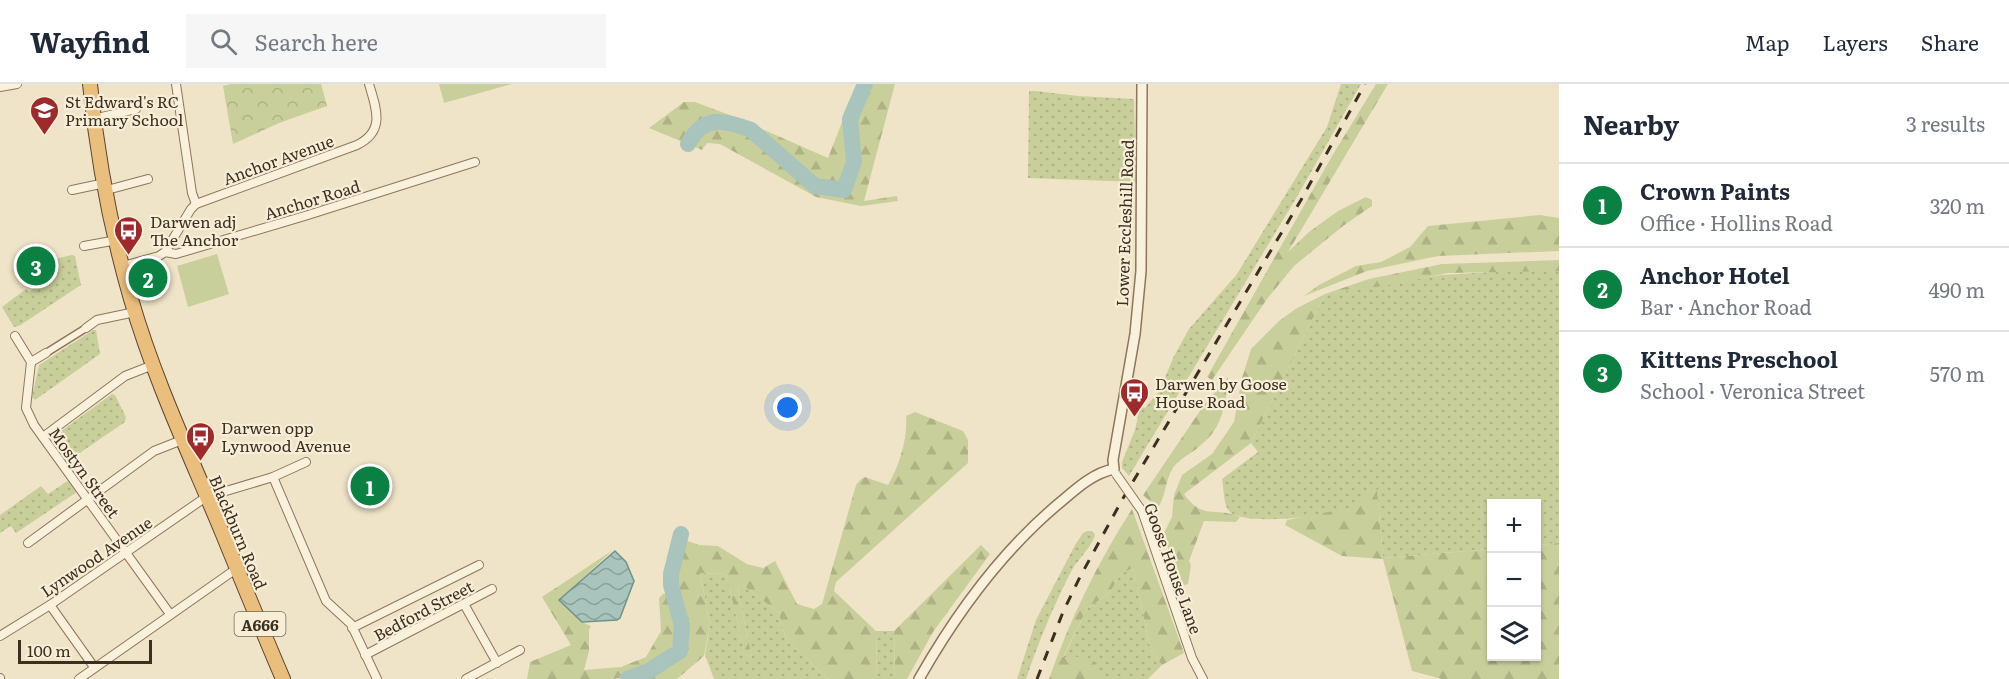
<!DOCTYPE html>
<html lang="en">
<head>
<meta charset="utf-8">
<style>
  :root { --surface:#fff; --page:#f6f6f7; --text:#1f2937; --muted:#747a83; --line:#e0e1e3; --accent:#0b8043 }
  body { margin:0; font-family:Literata,serif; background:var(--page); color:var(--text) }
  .controls { position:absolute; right:18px; bottom:18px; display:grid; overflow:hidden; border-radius:0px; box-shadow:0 2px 4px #0004 }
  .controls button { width:54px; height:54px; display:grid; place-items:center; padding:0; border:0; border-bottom:2px solid var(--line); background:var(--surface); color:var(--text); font:30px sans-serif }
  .scale { position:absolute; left:18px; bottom:15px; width:134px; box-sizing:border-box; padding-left:6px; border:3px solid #3d2e20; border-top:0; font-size:16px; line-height:21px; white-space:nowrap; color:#3d2e20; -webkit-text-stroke:4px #f7eed8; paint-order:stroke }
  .you { position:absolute; left:788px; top:324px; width:21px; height:21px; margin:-15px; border:4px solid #fff; border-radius:50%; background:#1a73e8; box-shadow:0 0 0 9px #1a73e833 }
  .badge { display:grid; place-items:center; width:39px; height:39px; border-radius:50%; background:var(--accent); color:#fff; font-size:20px; font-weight:700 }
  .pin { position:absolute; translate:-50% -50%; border:3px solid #fff; box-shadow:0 2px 6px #0006 }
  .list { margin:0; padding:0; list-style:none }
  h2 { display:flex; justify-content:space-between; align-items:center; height:78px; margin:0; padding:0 24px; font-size:26px }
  h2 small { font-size:20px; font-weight:400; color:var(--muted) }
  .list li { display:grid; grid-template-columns:39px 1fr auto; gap:18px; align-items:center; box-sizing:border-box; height:84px; padding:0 24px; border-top:2px solid var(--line) }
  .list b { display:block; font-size:22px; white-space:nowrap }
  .list p { margin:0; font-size:20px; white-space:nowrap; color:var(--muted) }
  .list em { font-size:20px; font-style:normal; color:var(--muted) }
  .icon { flex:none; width:33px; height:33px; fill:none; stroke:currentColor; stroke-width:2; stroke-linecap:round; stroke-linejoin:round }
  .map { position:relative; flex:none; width:1559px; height:595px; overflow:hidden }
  header { display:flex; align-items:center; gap:36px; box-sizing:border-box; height:84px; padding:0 30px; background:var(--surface); border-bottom:2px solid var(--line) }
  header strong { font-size:28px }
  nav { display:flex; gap:33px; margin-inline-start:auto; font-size:21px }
  .search { width:420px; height:54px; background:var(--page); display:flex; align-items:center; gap:15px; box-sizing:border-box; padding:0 21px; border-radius:0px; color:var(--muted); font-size:22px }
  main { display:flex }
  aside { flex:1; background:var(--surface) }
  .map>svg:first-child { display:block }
  .grass { fill:url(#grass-dots) }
  .forest { fill:url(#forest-firs) }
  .park { fill:url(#park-crowns) }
  .pitch { fill:#c9cf9b }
  .water { fill:url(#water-waves); stroke:#6f938a; stroke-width:1.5 }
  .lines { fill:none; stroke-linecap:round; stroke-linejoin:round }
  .river { stroke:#a9c4bc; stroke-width:16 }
  .pedestrian-casing { stroke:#8d765c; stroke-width:9 }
  .minor-casing { stroke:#8d765c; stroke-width:10 }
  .tertiary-casing { stroke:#8d765c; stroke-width:12 }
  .trunk-casing { stroke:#5b4430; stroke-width:16 }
  .pedestrian { stroke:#faf1dc; stroke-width:6 }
  .minor { stroke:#faf1dc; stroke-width:8 }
  .tertiary { stroke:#faf1dc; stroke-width:9 }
  .trunk { stroke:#eabe7c; stroke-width:14 }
  .rail { stroke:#3d2e20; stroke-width:3; stroke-dasharray:10 10; stroke-linecap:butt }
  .minor-bridge-casing { stroke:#8d765c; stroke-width:10; stroke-linecap:butt }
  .minor-bridge { stroke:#faf1dc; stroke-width:8 }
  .labels { text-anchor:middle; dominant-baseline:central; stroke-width:4.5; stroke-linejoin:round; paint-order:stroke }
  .shield { fill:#f7eed8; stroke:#756857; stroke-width:1.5 }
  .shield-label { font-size:15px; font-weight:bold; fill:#3d2e20 }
  .poi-label { font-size:16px; fill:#3d2e20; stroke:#f7eed8; text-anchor:start }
  .street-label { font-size:16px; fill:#3d2e20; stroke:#f7eed8 }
</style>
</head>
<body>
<header>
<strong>Wayfind</strong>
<div class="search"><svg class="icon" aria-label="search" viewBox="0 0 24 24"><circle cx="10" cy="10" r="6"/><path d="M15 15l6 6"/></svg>Search here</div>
<nav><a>Map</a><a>Layers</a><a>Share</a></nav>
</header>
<main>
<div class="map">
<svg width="1559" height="595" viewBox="0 0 1559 595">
  <defs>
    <pattern id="grass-dots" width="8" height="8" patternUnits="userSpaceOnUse" patternTransform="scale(1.5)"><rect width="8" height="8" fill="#c9cf9b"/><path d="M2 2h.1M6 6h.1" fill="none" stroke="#aeb285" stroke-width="1.8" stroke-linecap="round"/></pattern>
    <pattern id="forest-firs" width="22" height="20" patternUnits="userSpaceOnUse" patternTransform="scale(1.5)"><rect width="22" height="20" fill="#c9cf9b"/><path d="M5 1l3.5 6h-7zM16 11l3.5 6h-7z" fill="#aeb285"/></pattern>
    <pattern id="park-crowns" width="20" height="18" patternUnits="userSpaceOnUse" patternTransform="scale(1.5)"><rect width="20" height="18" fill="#c9cf9b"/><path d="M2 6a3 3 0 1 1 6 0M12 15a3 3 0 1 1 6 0" fill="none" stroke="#aeb285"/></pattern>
    <pattern id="water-waves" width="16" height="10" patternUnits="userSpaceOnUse" patternTransform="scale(1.5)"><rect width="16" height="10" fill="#a9c4bc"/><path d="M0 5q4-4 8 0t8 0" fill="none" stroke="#8ba098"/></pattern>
  </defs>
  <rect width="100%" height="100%" fill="#f0e4c8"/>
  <g class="grass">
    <path d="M1341 0H1361L1298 111 1129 392 1122 384V378L1135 346 1140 323 1145 324 1160 306 1173 274 1189 245 1237 190 1327 43Z"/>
    <path d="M1029 7H1036L1078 12 1134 15 1136 98 1028 94Z"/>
    <path d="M72 171 75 172 81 201 19 242 14 243 2 223 26 205 29 208 41 199 39 195 52 185 48 179 50 176Z"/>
    <path d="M1508 187H1559V459L1537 461 1536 420H1492L1491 465 1383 474 1377 406C1369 411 1360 419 1350 424 1333 432 1241 443 1229 427 1223 420 1224 404 1222 395L1258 368 1251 359 1325 210 1441 191Z"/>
    <path d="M93 246H96L100 270 35 316 32 313 39 281Z"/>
    <path d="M112 310 115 311 126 333 125 338 68 377 53 355V353Z"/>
    <path d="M69 396 77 408 16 449 11 442 0 449V431L41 402 48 410Z"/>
    <path d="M1087 447H1092L1095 450C1095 458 1079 475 1073 484 1054 520 1039 557 1026 595H1017L1036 536 1075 461 1083 449Z"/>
    <path d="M1133 484 1151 567 1162 581 1148 595H1100V591L1063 574 1088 523 1109 510 1120 490Z"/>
    <path d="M700 489 726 490 747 577 752 574 737 504 743 501 779 529 786 556 828 595H714L705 571 710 541Z"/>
    <path d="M876 547H894L895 595H877Z"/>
  </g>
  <g class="forest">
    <path d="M857 0H860L847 34 850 78 842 103C834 101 822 102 815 97 793 83 776 62 755 47 731 29 698 31 685 59L649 44 684 18H695L735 33 828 74Z"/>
    <path d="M867 0H895L864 117 897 112 898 117 861 122 816 113 720 60 707 59 702 66 693 62C697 57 701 51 705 48 740 23 786 90 814 105 823 110 836 111 846 113L858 79 854 34Z"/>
    <path d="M1376 0H1388L1288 168 1309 148 1338 127 1366 113 1372 116V122L1343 142 1294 182 1267 215 1212 296 1207 293 1332 72Z"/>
    <path d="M1540 131 1559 134V167L1438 172 1367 187 1304 212 1319 201 1356 182 1381 178 1410 163 1428 142Z"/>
    <path d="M1559 176V187L1448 189 1389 201 1325 210 1251 359 1184 410C1203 437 1215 422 1240 433L1236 438 1204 437 1189 477 1191 481 1188 500 1178 503 1164 449 1172 433 1174 411 1182 391 1212 370 1234 338 1242 294 1251 265 1279 237 1297 224 1325 210 1369 195 1442 180Z"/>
    <path d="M1228 293C1226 319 1223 343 1202 360 1194 368 1184 372 1176 380 1165 392 1167 410 1159 422H1155L1143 411 1204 321Z"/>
    <path d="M915 328 963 347 968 356V379L836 498 834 507 876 547 877 595H828L786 556 779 529 743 501 737 504 752 574 747 578 726 490 700 489 710 541 704 572 677 595H639L651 591 682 568 685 540 675 501V491L676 477 682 455 699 461 718 462 747 480 763 484 775 477 797 520 814 525 822 520 856 401 861 395 865 393 888 401C899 382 908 355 906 332Z"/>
    <path d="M1377 405 1383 474 1491 465 1492 572H1536L1537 461 1559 459V595H1442L1412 587 1383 475 1342 472 1285 441 1287 436 1349 424Z"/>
    <path d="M1132 425 1184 569 1162 581 1151 567 1133 484 1120 490 1109 510 1088 523 1063 573H1083L1093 576 1100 591V595H1049C1070 535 1098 478 1132 425Z"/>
    <path d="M981 461 990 470 933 548 907 595H895L894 547Z"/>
    <path d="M613 466 559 516 582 538 591 542 589 546V567L584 586 621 583 646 573 661 547 659 514 663 510H668C671 524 678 546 673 560 667 578 628 594 611 595 583 595 555 595 527 595L530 578 571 561 542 513Z"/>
  </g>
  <path class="park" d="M231 0H321L327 22 279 39 233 60 223 2Z"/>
  <g class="pitch">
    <path d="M439 0H512L444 19Z"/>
    <path d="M217 170 229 210 188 223 177 182Z"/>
  </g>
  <path class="water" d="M615 467 626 478 634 497 620 534 617 536 582 538 559 516Z"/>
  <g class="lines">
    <g class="river">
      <path d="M688 60C704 30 725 36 751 46L815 102 844 106 854 78 850 35 865 0"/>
      <path d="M627 595 649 587 680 567 682 542 671 501V490L681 450"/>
    </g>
    <defs>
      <path id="pedestrian" d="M46 269 86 244"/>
      <g id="minor">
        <path d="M176 0 192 109 196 120"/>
        <path d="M0 3 17 0"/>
        <path d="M93 35 136 25"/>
        <path d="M72 106 105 99"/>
        <path d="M107 106 148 95"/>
        <path d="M84 162 117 156"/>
        <path d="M165 168 191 125 196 120 357 61C386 47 376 24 369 0"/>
        <path d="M123 182 159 172 165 168 176 170 308 131 475 78"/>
        <path d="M86 244 97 236 135 228"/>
        <path d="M15 252 31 278 26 324 34 341 170 530"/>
        <path d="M31 278 46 269"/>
        <path d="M43 353 125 292 153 281"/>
        <path d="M273 393 326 517 351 540 377 595"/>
        <path d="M1142 427 1192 574 1203 595"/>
        <path d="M28 459 154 367 182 356"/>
        <path d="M464 520 497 579"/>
        <path d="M50 521 94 583"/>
        <path d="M352 544 479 481"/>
        <path d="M0 552 50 521 206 413 273 393 306 378"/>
        <path d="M365 571 492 505"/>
        <path d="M0 594V595"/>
        <path d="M79 595 236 485"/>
        <path d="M466 595 520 566"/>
      </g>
      <path id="tertiary" d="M919 595C957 528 1003 465 1063 416 1078 403 1094 389 1114 385L1113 376 1135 250 1141 187 1142 0"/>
      <path id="trunk" d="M90 0C97 71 111 146 131 215 154 295 190 371 222 448 242 497 262 546 283 595"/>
    </defs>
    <use href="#pedestrian" class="pedestrian-casing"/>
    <use href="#minor" class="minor-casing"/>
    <use href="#tertiary" class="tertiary-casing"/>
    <use href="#trunk" class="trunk-casing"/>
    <use href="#pedestrian" class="pedestrian"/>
    <use href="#minor" class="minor"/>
    <use href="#tertiary" class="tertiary"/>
    <use href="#trunk" class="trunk"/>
    <path class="rail" d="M1037 595 1063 528 1080 493 1122 416 1301 116 1365 0"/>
    <defs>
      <path id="minor-bridge" d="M1116 390 1142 427"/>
    </defs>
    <use href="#minor-bridge" class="minor-bridge-casing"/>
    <use href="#minor-bridge" class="minor-bridge"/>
  </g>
  <defs>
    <symbol id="school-pin" viewBox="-11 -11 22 30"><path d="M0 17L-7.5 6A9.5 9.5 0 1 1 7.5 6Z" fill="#9e2a2b" stroke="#f7eed8"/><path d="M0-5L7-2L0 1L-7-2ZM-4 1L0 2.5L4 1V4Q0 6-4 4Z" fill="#fff"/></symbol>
    <symbol id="bus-pin" viewBox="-11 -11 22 30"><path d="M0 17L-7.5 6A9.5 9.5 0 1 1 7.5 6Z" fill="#9e2a2b" stroke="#f7eed8"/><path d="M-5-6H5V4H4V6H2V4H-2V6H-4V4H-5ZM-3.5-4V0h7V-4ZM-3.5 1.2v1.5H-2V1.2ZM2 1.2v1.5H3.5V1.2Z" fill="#fff"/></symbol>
  </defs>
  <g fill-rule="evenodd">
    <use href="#school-pin" x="28" y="10" width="33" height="45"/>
    <use href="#bus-pin" x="112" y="130" width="33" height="45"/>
    <use href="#bus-pin" x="1118" y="292" width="33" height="45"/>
    <use href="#bus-pin" x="184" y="336" width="33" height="45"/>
  </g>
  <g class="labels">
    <rect class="shield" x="234.5" y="528" width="51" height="24" rx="4.5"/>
    <g class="shield-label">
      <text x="260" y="540">A666</text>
    </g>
    <g class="poi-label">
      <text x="65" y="17">St Edward's RC<tspan x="65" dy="18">Primary School</tspan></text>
      <text x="150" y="137">Darwen adj<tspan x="150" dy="18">The Anchor</tspan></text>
      <text x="1155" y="299">Darwen by Goose<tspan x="1155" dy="18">House Road</tspan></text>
      <text x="221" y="343">Darwen opp<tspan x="221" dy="18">Lynwood Avenue</tspan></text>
    </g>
    <g class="street-label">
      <text transform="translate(278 75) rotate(-20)">Anchor Avenue</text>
      <text transform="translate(312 115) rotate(-17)">Anchor Road</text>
      <text transform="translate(1124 139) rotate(-88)">Lower Eccleshill Road</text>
      <text transform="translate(85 388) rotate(54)">Mostyn Street</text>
      <text transform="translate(239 448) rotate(67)">Blackburn Road</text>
      <text transform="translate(96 472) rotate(-34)">Lynwood Avenue</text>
      <text transform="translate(1174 484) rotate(70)">Goose House Lane</text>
      <text transform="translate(423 526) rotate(-28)">Bedford Street</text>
    </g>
  </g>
</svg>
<div class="controls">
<button>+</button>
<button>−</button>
<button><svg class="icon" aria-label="layers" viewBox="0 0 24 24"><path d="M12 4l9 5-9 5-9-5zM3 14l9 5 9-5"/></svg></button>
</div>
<div class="scale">100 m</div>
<div class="you"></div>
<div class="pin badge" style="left:370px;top:402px">1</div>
<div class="pin badge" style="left:148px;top:194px">2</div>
<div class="pin badge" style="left:36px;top:182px">3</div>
</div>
<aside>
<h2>Nearby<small>3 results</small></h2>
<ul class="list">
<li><span class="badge">1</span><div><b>Crown Paints</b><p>Office · Hollins Road</p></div><em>320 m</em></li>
<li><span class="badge">2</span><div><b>Anchor Hotel</b><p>Bar · Anchor Road</p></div><em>490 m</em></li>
<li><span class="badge">3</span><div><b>Kittens Preschool</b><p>School · Veronica Street</p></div><em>570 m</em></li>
</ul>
</aside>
</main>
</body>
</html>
